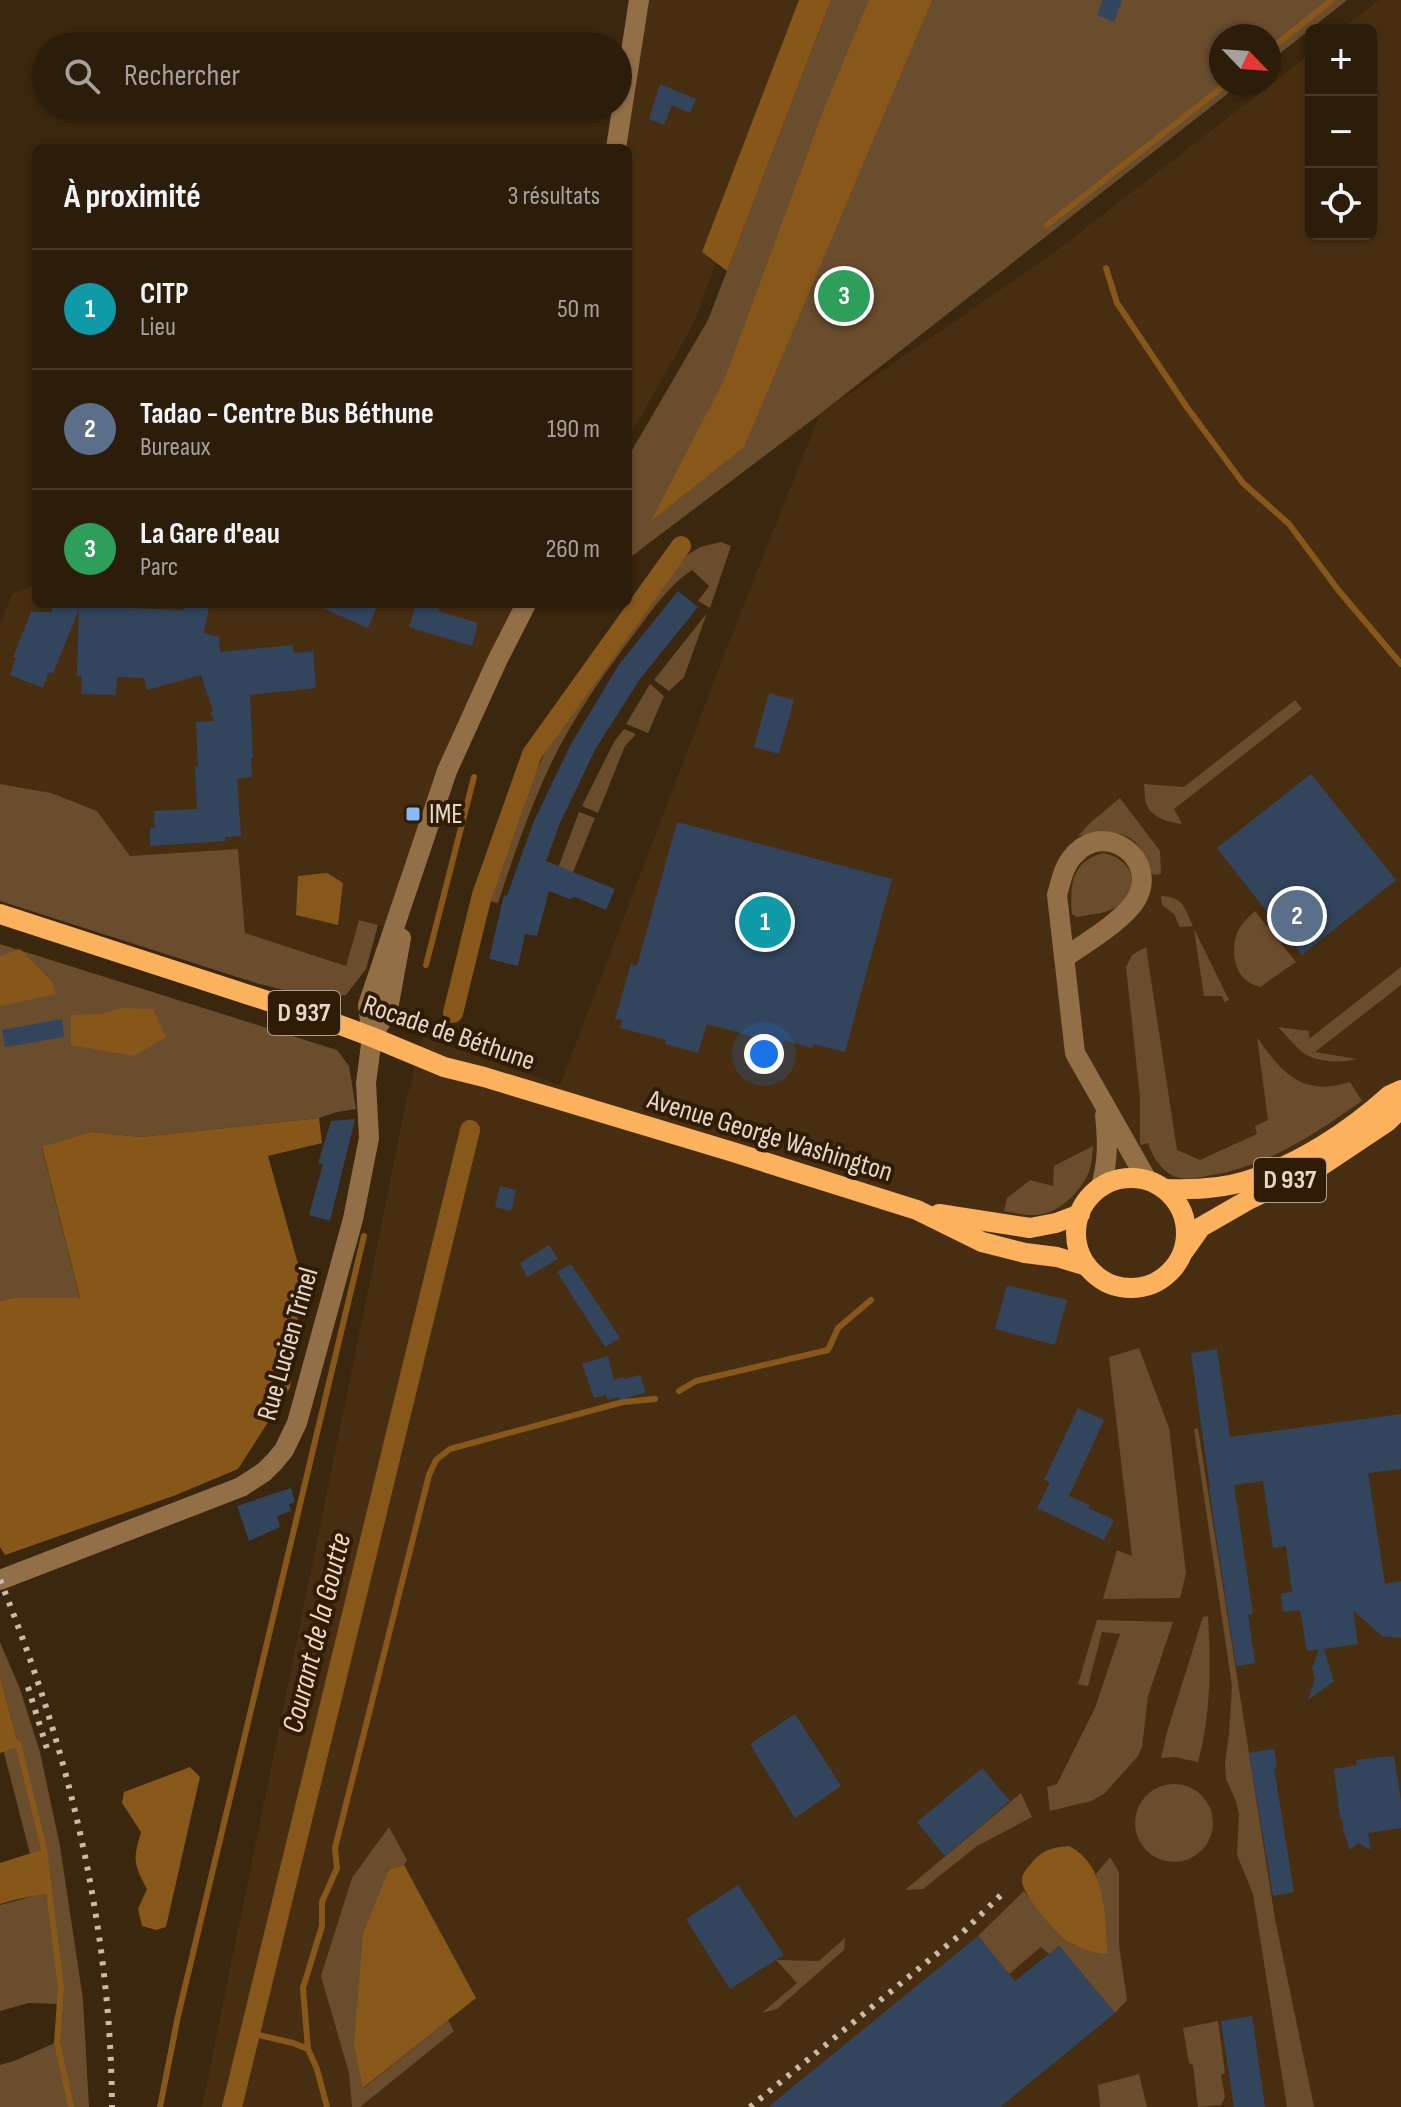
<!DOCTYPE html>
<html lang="fr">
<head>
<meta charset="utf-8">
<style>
  :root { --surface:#2c1c0a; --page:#342513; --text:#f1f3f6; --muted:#a6a19c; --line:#483a2b; --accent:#85bbfb }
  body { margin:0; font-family:"Sofia Sans Condensed",sans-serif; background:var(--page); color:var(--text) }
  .controls { position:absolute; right:24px; top:24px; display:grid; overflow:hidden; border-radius:12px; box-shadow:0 2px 6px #0004 }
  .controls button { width:72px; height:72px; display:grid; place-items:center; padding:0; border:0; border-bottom:2px solid var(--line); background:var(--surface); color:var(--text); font:40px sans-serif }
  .compass { position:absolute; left:1209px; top:24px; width:72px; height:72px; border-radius:50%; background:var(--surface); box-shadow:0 2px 6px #0004; rotate:115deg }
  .you { position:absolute; left:764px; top:1054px; width:28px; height:28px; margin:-20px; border:6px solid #fff; border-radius:50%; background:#1a73e8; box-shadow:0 0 0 12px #1a73e833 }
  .badge { display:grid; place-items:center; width:52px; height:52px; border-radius:50%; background:var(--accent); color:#fff; font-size:26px; font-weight:700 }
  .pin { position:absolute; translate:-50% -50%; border:4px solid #fff; box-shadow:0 2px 8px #0006 }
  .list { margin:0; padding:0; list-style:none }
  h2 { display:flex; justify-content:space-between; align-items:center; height:104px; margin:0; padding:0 32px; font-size:34px }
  h2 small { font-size:26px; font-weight:400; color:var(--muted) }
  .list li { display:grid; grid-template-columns:52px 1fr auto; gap:24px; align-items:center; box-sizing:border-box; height:120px; padding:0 32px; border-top:2px solid var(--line) }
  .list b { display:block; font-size:30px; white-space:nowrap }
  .list p { margin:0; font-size:26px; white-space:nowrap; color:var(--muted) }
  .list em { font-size:26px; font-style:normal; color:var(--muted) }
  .icon { flex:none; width:44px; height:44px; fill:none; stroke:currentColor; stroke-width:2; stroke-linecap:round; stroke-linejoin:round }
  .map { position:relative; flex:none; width:1401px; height:2107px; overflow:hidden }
  .search { position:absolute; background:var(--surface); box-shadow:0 2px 6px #0004; left:32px; top:32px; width:600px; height:88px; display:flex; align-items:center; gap:20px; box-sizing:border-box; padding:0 28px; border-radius:44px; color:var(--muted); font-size:30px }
  .panel { position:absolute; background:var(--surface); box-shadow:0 2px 6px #0004; left:32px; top:144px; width:600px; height:464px; border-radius:12px }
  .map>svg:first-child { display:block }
  .built { fill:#482e10 }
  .green { fill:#6a4d2d }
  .forest { fill:#875719 }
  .water { fill:#88581b }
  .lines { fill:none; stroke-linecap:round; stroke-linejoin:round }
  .stream { stroke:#88581b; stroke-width:6 }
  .canal { stroke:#88581b; stroke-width:20 }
  .building { fill:#32455d }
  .minor { stroke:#936f48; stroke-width:20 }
  .major { stroke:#fcb15c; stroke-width:20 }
  .rail { stroke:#cabbac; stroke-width:6; stroke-dasharray:4 8; stroke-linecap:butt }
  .poi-dot { fill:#85bbfb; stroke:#301c05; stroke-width:3 }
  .labels { text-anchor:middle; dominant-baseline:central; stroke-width:8; stroke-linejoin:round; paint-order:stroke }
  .shield { fill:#301c05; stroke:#ae9f8e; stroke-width:2 }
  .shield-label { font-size:26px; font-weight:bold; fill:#e4d7c9 }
  .poi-label { font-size:28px; fill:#e4d7c9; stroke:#301c05; text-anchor:start }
  .street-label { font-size:28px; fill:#e4d7c9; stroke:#301c05 }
  .water-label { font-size:30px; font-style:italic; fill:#f4d7b9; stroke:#301c05 }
</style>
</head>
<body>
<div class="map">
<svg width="1401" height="2107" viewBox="0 0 1401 2107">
  <rect width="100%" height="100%" fill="#3b260e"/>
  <g class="built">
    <path d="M639 0H799L702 252 716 263 694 323 628 439V148H616Z"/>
    <path d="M1379 0H1401V2107H202L408 1093 423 1037 560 1085 727 647 820 414 1052 254 1311 53V234H1371V30H1340Z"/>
    <path d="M36 584V604H526L497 661 394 930 359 920 346 966 245 933 238 849 130 856 97 811 51 793 0 784V625L12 594Z"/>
  </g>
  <g class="green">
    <path d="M831 0H1347L1269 62V36H1221V84H1240L820 414 628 559V457L708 320Z"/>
    <path d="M721 542 731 546 710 608 698 601 709 586 692 570C668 586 652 610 635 633 608 668 582 705 561 744 534 795 516 849 498 903L489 901 528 788 554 734 610 648 664 575 679 560 700 547Z"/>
    <path d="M707 613 684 677 669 691 654 680Z"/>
    <path d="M650 684 664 696 648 733 626 724Z"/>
    <path d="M1295 700 1302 709 1174 809 1182 824C1169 822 1152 818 1147 805 1144 799 1145 790 1144 784L1184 787Z"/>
    <path d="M624 729 636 734 625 746 598 813 582 806 614 742Z"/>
    <path d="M0 784 51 793 97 811 130 856 238 849 245 933 346 966 359 920 378 925 366 969 346 995 316 998 256 983 0 901Z"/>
    <path d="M1120 798 1160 851 1161 874 1153 875C1149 867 1146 858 1142 851 1129 827 1100 831 1078 836L1090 823Z"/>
    <path d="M579 812 595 818 565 892 551 887Z"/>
    <path d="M1103 853C1130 858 1143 883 1120 904 1109 914 1091 914 1077 917L1072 914C1070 885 1071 862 1103 853Z"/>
    <path d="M1161 896C1184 897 1184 907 1193 926L1180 927 1174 914 1162 905Z"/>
    <path d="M1255 911 1296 962 1260 987C1255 985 1251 984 1247 981 1233 971 1231 946 1238 931 1242 923 1249 917 1255 911Z"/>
    <path d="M1194 929 1229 1000 1224 1002 1222 996H1204Z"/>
    <path d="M0 944 337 1050 349 1066 356 1109 337 1112 319 1118 141 1137 91 1132 42 1148 80 1299 13 1298 0 1301Z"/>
    <path d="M1146 947 1177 1150 1200 1160 1257 1134 1255 1126 1268 1120 1257 1037C1282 1074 1303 1097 1350 1082L1362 1101C1314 1134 1270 1165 1212 1175 1202 1177 1190 1180 1180 1178 1164 1175 1153 1158 1148 1143L1140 1145V1097L1126 967 1132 955Z"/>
    <path d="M1401 967V985L1315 1052 1357 1059C1340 1063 1315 1063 1301 1051 1293 1044 1286 1035 1278 1027L1309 1031V1039Z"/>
    <path d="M1093 1146C1092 1157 1092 1168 1086 1178 1078 1193 1060 1211 1043 1214 1030 1217 1017 1213 1004 1211L1007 1198 1030 1180 1053 1186 1054 1166Z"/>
    <path d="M1139 1348 1169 1428 1186 1573 1180 1598 1103 1599 1117 1550 1132 1556 1109 1357Z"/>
    <path d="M1198 1428 1275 1919 1314 2107H1287L1253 1894 1237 1855 1239 1814 1236 1801 1226 1779 1225 1762 1229 1735 1232 1686 1194 1429Z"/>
    <path d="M1208 1616C1211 1665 1211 1715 1198 1762L1175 1757 1161 1758 1167 1732 1203 1617Z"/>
    <path d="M1097 1620 1173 1622 1148 1696 1142 1747 1138 1756 1104 1794 1091 1801 1050 1811 1047 1787 1057 1784 1095 1708 1120 1634 1102 1632 1088 1686 1078 1684Z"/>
    <path d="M0 1642 20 1689 40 1752 60 1846 83 1999 89 2107H0V2065L14 2061 57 2042 60 2004 29 2003 0 2011V1905L49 1892 44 1850 30 1854 3 1749 18 1743 0 1677Z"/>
    <circle cx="1174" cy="1823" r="39"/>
    <path d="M1021 1793 1032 1817 977 1846 923 1889 905 1890Z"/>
    <path d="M389 1827 407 1860 404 1865 388 1869 364 2088 448 2020 454 2031 360 2107H352L349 2073 321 1976 352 1878Z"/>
    <path d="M1110 1857 1119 1872V1945L1127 2000 1115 2013 1059 1946 1049 1954 1041 1947 1009 1974 978 1936 1024 1891 1043 1915 1103 1900 1096 1874Z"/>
    <path d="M845 1938 844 1950 777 2009 762 2013 797 1983 776 1960 819 1961Z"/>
    <path d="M1218 2021 1225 2073 1221 2075 1225 2097 1221 2105 1198 2107 1193 2065 1189 2063 1183 2028Z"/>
    <path d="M1139 2074 1147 2107H1100L1098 2085Z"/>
  </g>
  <g class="forest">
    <path d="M799 0H831L727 271 702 252Z"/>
    <path d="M20 949 52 982 56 994 0 1006V956Z"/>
    <path d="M121 1008 153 1009 166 1037 134 1056 71 1045V1015L102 1014Z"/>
    <path d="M319 1118 322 1143 268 1156 302 1278 290 1388 238 1469 176 1495 5 1555 0 1547V1301L13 1298H80L42 1147 91 1132 141 1137Z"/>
    <path d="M0 1677 18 1743 0 1750Z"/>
    <path d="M44 1849 49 1893 18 1899 0 1904V1863Z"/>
  </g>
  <g class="water">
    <path d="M869 0H932L744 447 651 521 725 378 825 106Z"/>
    <path d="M327 873 343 883 338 925 296 915 298 876Z"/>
    <path d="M190 1767 200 1777 166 1927 156 1930 142 1926 138 1909 147 1889C133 1863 133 1860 141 1832L122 1803 124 1792Z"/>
    <path d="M1069 1846C1108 1866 1104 1916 1108 1954 1094 1953 1078 1948 1066 1940 1055 1932 1021 1893 1022 1880 1022 1872 1030 1865 1035 1859 1045 1849 1055 1847 1069 1846Z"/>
    <path d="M404 1865 476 1998 363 2088 354 2045 363 1934 389 1869Z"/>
  </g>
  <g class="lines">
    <g class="stream">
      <path d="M1269 50 1332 0"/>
      <path d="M1047 225 1226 84"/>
      <path d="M1106 268 1117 303 1186 406 1243 483 1289 524 1339 591 1401 664"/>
      <path d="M426 965 474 777"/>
      <path d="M679 1391 696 1381 828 1350 838 1328 871 1300"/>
      <path d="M0 1750 18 1743 44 1849 61 1988 57 2042 71 2107"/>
      <path d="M250 2033 293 2043 308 2049 317 2069 327 2107"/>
      <path d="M308 2049 303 1988 322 1926V1902L337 1868 335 1848 429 1475 436 1460 450 1449 623 1402 655 1399"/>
      <path d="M160 2107 178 2016 364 1236"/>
    </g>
    <g class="canal">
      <path d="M453 1013 482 895 532 754 681 546"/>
      <path d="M232 2107 470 1130"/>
    </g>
  </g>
  <g class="building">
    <path d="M1103 0H1122L1114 22 1097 15Z"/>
    <path d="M660 84 696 99 690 113 672 105 664 125 649 119Z"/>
    <path d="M678 591 698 607 640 679 596 748 560 823 546 861 615 889 606 910 575 897 570 899 549 891 537 936 525 934 518 966 489 959 504 895 507 896 533 823 571 744 620 663Z"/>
    <path d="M52 604H73V606L184 610V604H198L209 607 204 633 219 637 220 652 293 645 294 653 313 651 316 688 250 695 253 758H251L252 777 237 779 241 836 225 837 226 841 150 846V828H155L154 811 197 809 195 766H198L196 722 215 721 210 713 213 711 201 675 147 690 144 678 117 677 116 695 81 694 82 676H77L79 610 53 673 49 672 43 688 10 675 16 658 13 657 31 612H52Z"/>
    <path d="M313 604H378L368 628Z"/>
    <path d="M416 604H440L438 611 478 623 472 646 409 627Z"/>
    <path d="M769 693 794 700 779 754 754 747Z"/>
    <path d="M1311 774 1396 880 1302 955 1282 930 1273 929 1266 921 1267 912 1217 848Z"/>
    <path d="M677 822 892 879 845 1052 814 1044 812 1048 784 1040 782 1047 755 1040V1037L707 1024 698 1053 665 1044 666 1040 620 1028 622 1020 615 1019 631 964 637 966Z"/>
    <path d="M62 1019 64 1037 5 1047 2 1030Z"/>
    <path d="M355 1119 330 1221 309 1215 323 1164 318 1163 331 1121Z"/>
    <path d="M500 1186 516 1190 511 1211 495 1207Z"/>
    <path d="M549 1245 558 1259 527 1277 520 1263Z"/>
    <path d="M571 1264 620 1338 605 1347 557 1272Z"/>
    <path d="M1007 1285 1067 1300 1055 1345 995 1329Z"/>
    <path d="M1217 1349 1230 1437 1401 1414V1469L1368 1473 1385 1584 1401 1581V1638L1382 1636 1353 1610 1358 1644 1324 1649 1334 1681 1308 1700 1315 1679 1312 1668 1319 1649 1307 1651 1300 1610 1283 1612 1281 1594 1292 1592 1286 1546 1273 1548 1263 1481 1234 1485 1253 1614 1248 1615 1255 1663 1236 1666 1209 1489 1210 1488 1191 1353Z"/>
    <path d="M608 1356 614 1380 623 1377 624 1379 640 1375 646 1392 620 1400 619 1397 607 1400 606 1395 594 1398 582 1364Z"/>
    <path d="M1078 1408 1104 1420 1069 1496 1090 1505 1088 1508 1114 1520 1104 1540 1037 1508 1050 1482 1044 1480Z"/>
    <path d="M291 1488 295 1502 289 1504 291 1511 277 1516 280 1527 249 1541 237 1506Z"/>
    <path d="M795 1714 841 1786 795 1818 750 1744Z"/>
    <path d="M1274 1749 1277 1767 1274 1768 1294 1892 1273 1896 1249 1753Z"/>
    <path d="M1394 1756 1401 1801V1828L1368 1833 1371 1850 1358 1843 1350 1850 1343 1830V1821L1340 1817 1334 1769 1357 1765 1356 1760Z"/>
    <path d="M982 1768 1010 1801 945 1856 917 1822Z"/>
    <path d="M738 1885 784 1955 730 1989 686 1919Z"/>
    <path d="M978 1936 1015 1981 1059 1946 1115 2013 1000 2107H768Z"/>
    <path d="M1252 2016 1265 2107H1234L1221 2021Z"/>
  </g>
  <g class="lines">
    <g class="minor">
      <path d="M616 148 639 0"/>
      <path d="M1064 958C1084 944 1126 919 1137 898 1158 858 1105 820 1074 855 1064 865 1061 881 1057 895L1075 1053 1147 1180"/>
      <path d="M372 1037 388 1009 401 938"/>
      <path d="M1101 1187C1108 1160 1108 1143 1105 1115"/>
      <path d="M0 1580 241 1487 264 1472 275 1461 284 1450 297 1423 353 1219 369 1138 366 1083 372 1037 368 1005 447 771 497 661 526 604"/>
    </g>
    <g class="major">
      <path d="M0 914 329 1021 372 1037 444 1067 484 1077 733 1152 917 1210 982 1242 1025 1253 1057 1257 1087 1266"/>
      <circle cx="1131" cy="1233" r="55"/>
      <path d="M1165 1189C1191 1190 1220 1189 1246 1181 1298 1165 1349 1132 1390 1095L1401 1090"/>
      <path d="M939 1214 1030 1228 1056 1223 1080 1214"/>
      <path d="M1184 1251 1201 1227 1248 1200 1321 1166 1387 1122 1401 1108"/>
    </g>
    <g class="rail">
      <path d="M0 1580C68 1747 111 1925 112 2107"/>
      <path d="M28 1687 48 1752"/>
      <path d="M750 2107 961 1934 1001 1895"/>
    </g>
  </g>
  <rect class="poi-dot" x="405" y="806" width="16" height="16" rx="4"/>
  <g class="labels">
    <g class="shield">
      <rect x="268" y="991" width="72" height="44" rx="6"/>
      <rect x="1254" y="1158" width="72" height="44" rx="6"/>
    </g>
    <g class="shield-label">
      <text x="304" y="1013">D 937</text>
      <text x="1290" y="1180">D 937</text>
    </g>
    <g class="poi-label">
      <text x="429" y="814">IME</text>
    </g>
    <g class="street-label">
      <text transform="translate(449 1033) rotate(19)">Rocade de Béthune</text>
      <text transform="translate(770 1136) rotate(17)">Avenue George Washington</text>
      <text transform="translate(288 1344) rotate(-74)">Rue Lucien Trinel</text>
    </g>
    <g class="water-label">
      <text transform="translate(317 1633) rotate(-76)">Courant de la Goutte</text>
    </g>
  </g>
</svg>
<div class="controls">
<button>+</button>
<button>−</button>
<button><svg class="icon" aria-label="locate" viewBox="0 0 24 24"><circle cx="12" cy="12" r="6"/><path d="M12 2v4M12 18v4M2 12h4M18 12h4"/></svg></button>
</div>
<svg class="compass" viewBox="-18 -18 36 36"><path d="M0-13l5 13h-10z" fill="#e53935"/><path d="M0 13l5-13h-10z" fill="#a6a19c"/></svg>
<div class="you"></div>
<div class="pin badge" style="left:765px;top:922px;background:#0f9aa8">1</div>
<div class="pin badge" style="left:1297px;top:916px;background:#5c6f8a">2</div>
<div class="pin badge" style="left:844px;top:296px;background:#2e9e5b">3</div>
<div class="search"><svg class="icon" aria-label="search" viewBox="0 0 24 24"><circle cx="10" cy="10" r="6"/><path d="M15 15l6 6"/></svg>Rechercher</div>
<section class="panel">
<h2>À proximité<small>3 résultats</small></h2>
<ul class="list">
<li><span class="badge" style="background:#0f9aa8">1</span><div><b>CITP</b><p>Lieu</p></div><em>50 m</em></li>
<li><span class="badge" style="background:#5c6f8a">2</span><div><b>Tadao - Centre Bus Béthune</b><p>Bureaux</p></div><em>190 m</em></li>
<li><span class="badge" style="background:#2e9e5b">3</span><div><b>La Gare d'eau</b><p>Parc</p></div><em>260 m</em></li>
</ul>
</section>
</div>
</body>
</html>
